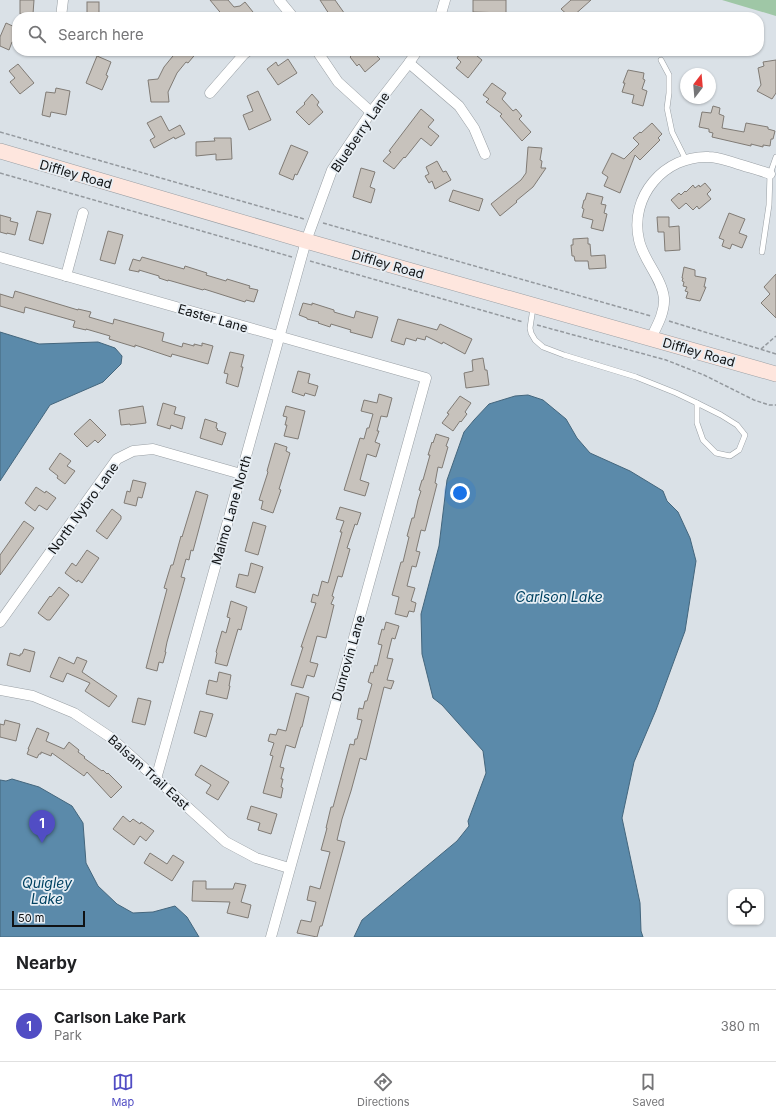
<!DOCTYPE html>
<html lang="en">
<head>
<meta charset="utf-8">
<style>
  :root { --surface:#fff; --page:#f2f2f2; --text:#202124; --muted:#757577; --line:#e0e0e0; --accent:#514dc4 }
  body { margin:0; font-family:Inter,sans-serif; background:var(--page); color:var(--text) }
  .controls { position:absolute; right:12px; bottom:12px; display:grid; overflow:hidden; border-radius:8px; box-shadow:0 1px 3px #0004 }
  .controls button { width:36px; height:36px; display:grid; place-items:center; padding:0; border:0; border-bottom:1px solid var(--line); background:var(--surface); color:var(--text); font:20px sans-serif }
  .compass { position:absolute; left:680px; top:68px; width:36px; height:36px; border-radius:50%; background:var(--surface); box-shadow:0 1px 3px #0004; rotate:16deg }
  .scale { position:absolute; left:12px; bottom:10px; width:73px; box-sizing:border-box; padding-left:4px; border:2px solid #101214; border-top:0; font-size:11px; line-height:14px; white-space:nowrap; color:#101214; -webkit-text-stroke:3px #e7eef4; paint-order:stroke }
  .you { position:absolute; left:460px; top:493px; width:14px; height:14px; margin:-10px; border:3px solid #fff; border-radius:50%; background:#1a73e8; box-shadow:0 0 0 6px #1a73e833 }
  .badge { display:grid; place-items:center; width:26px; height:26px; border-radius:50%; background:var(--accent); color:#fff; font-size:13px; font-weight:700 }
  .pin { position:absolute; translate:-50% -33px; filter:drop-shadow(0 1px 2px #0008) }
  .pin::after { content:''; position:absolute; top:21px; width:14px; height:12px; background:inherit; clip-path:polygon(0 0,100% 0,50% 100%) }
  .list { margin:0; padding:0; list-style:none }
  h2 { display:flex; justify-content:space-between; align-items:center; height:52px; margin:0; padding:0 16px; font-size:17px }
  h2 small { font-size:13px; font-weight:400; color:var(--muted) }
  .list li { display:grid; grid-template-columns:26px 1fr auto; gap:12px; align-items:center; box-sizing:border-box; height:72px; padding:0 16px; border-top:1px solid var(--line) }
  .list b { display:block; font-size:15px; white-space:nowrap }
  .list p { margin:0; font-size:13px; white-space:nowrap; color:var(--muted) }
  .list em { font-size:13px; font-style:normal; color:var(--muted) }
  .icon { flex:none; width:22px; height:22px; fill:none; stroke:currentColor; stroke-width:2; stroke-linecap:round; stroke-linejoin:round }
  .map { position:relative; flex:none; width:776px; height:937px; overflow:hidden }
  .search { position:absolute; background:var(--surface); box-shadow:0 1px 3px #0004; left:12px; right:12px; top:12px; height:44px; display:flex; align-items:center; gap:10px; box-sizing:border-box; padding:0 14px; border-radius:16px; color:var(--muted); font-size:15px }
  .sheet { height:124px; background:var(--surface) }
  nav { display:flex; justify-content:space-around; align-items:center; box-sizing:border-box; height:56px; border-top:1px solid var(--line); background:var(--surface); font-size:11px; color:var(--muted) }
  nav a { display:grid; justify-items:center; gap:2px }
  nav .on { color:var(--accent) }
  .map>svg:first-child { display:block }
  .green { fill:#9fc7a6 }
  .water { fill:#5b8aaa; stroke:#44667d }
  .building { fill:#c7c2bc; stroke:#807b75 }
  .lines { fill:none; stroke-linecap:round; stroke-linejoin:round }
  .service-casing { stroke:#999fa4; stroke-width:6 }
  .minor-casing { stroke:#999fa4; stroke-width:11 }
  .secondary-casing { stroke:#999fa4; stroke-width:16 }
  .path { stroke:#94999e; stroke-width:1.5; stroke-dasharray:4 2; stroke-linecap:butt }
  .service { stroke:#fff; stroke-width:5 }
  .minor { stroke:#fff; stroke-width:10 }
  .secondary { stroke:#fee6de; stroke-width:15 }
  .labels { text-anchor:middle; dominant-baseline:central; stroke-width:3.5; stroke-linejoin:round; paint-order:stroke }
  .street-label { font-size:13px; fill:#101214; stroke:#e7eef4 }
  .water-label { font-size:14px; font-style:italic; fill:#014262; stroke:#e7eef4 }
</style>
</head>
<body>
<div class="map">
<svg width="776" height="937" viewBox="0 0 776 937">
  <rect width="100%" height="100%" fill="#dae1e7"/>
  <path class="green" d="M722 0H776V16Z"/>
  <g class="water">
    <path d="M0 332 39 344 98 342 115 348 122 356 121 364 103 382 50 405 0 481Z"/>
    <path d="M528 395 543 400 566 419 577 438 590 453 630 471 663 491 667 501 678 512 690 538 696 561 685 631 656 710 634 762 622 818 640 903 641 931 643 937H354L362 920 457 841 469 826 468 821 486 773 483 751 442 705 433 698 422 654 421 614 439 546 447 480 464 432 474 420 489 404 515 396Z"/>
    <path d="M12 779 39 787 72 806 83 823 86 863 98 886 117 904 133 913 153 912 175 906 187 917 199 937H0V780L6 781Z"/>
  </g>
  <g class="building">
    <path d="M20 0H34L33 14H20Z"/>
    <path d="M210 0H228L234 7 240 6 245 2 253 12 247 17H224Z"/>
    <path d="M320 0H335L347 17H331Z"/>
    <path d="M473 0H506V13L473 12Z"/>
    <path d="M571 0H591L572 17H570L561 9Z"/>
    <rect x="87" y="2" width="12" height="15"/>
    <path d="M6 23 17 28V44L12 42 9 50 0 46V37Z"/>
    <path d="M177 51H198L188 63 186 62 177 73 168 92 169 102H151L148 80 158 79 164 67Z"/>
    <path d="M356 51H372L380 59 365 72 359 64 357 66 350 57Z"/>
    <path d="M462 51H471L482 60 468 78 456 68 461 62 457 58Z"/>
    <path d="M97 56 111 62 106 75 108 76 102 90 86 83Z"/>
    <path d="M288 59 297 73 278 85 267 69 276 62 278 66Z"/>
    <path d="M776 60V93L772 99 757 91 761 85 758 68 764 66 763 62Z"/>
    <path d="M18 64 34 83 20 94 10 82 15 78 9 71Z"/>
    <path d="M628 70 644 73 643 79 645 80 642 89 647 91 643 106 632 103 634 95 622 92 625 83H623Z"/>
    <path d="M492 83 506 93 502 99 513 111 516 109 522 116 519 119 531 132 522 141 500 116 502 114 486 102 489 99 483 95Z"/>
    <path d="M56 88 70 91 66 115 51 112 50 117 42 115 46 92 55 93Z"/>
    <path d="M258 91 271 120 249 130 243 115 253 111 247 96Z"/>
    <path d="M312 94 319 102 317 105 323 112 309 125 296 112 305 104 304 103Z"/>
    <path d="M713 106 720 108 719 114 724 116 722 128 744 132 746 123 768 127V129L775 131 773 139H771L770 146 763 145V147L751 144V146L712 137 713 133 709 132V129L699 127 702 112 711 113Z"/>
    <path d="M421 109 434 120 428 127 439 136 431 146 421 138 405 158 404 157 394 169 383 161 391 152 389 151Z"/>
    <path d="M161 116 169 131 180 125 185 134 175 139 174 137 154 148 150 140 155 137 147 123Z"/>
    <path d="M652 123 662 134 658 138 660 140 640 160 635 155 620 193 604 186 608 177 602 173 612 153 624 159 639 144 633 138 640 132 641 133Z"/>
    <path d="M214 138H231L232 159 216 160V154L196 156V142L215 141Z"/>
    <path d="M291 145 308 152 297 175 295 174 293 180 279 174Z"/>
    <path d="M528 147 542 148 540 160 542 161 541 168H546L533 187 516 201 517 202 500 216 491 204 521 180 526 173Z"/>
    <path d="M437 161 443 172 446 171 451 180 435 189 432 181 429 183 425 176 429 174 426 167Z"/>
    <path d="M361 168 375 172 370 187 375 189 371 203 353 197Z"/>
    <path d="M705 183 711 190 707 194 711 199 699 209 697 206 693 210 686 203 679 209 671 200 679 193 681 195 685 191 686 192 693 185 695 188 699 185 700 187Z"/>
    <path d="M453 190 483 199 479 211 449 201Z"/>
    <path d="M587 193 603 197 601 204 606 205 604 213 607 214 603 231 591 228 593 220 582 217 584 209 582 208 584 200H585Z"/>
    <path d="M37 211 51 214 43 244 29 240Z"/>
    <path d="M729 213 745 219 739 233 747 236 742 248 732 244 730 249 722 246 724 240 719 238Z"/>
    <path d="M0 215 11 218 10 221 18 223 15 235 7 233V234L0 232Z"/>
    <path d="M657 217H669V227L679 226 680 250 665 251 664 232H658Z"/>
    <path d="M108 231 123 235 115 264 100 260Z"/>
    <path d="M588 238V244H590L591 256 605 255 606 268 589 269 588 261H575L574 256H572L571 245H573V239Z"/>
    <path d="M142 257 184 269 185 266 207 273 206 275 226 281 227 279 250 286 249 288 258 290 254 302 246 300 245 302 204 289 203 290 168 280V281L159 278V276L139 270V272L129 270 133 259 140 261Z"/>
    <path d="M684 267 695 270V276L706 278 704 287H706L700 301 686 298 688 292 685 291 687 287 683 286 684 282 682 281 683 278H682Z"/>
    <path d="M776 274V318L761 303 770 294 764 287Z"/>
    <path d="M15 291 78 310V309L91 312 89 317 113 324 114 319 164 333 162 341 182 347 183 343 194 346V344L202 346V343L213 346 208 364 172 354 171 357 135 345V347L109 339 110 336 86 329V330L73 327 75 321 25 307 24 313 0 306V294L13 298Z"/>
    <path d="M303 303 312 305V303L334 310V312L354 318 356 311 378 317 372 338 350 332 351 330 331 324 330 327 318 323 319 322 307 319V318L299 315Z"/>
    <path d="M398 319 437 330 440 324 472 339 465 354 443 342 442 344 426 336 425 340 417 338 416 341 406 338 404 345 391 341Z"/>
    <path d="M230 352 244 355 241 367H243L238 387 226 383 228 374 224 373Z"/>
    <path d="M483 358 485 370H487L489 385 466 388 464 373 473 371 472 360Z"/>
    <path d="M298 371 310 374 308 383 318 386 315 396 305 393 304 396 292 392Z"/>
    <path d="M379 394 392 398 387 417 381 416 377 431H379L375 442 380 444 376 457 367 454 360 480 369 483 365 496 344 490 360 438 364 439 367 428H369L373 414 361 411 364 400 377 403Z"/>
    <path d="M460 396 471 403 465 412 467 414 461 422 460 421 453 431 442 423 449 414 447 413Z"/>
    <path d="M163 403 176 407 174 414 185 417 182 429 171 425 170 429 157 425Z"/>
    <path d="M143 406 146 423 130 425V424L121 425 119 410Z"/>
    <path d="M286 406 305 411 298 439 284 436 287 425H285L287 417 283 416Z"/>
    <path d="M90 419 106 435 98 443 95 440 87 447 74 434Z"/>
    <path d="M205 419 217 423 216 428 218 429 217 430 226 433 222 445 200 438Z"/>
    <path d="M436 434 449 438 446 446 448 447 442 468 438 467 435 483 437 484 425 531 421 530 416 551 420 552 416 567 412 566 407 586 415 588 411 601 416 603 414 612 409 611 407 617 395 614 399 597 392 595 401 562H403L409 537 407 536 412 518H414L418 500 421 491 419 490 422 480H423L430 455H428L432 442 433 443Z"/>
    <path d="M275 443 287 447 286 451 290 453 279 489 281 490 273 513 261 509 263 501 259 500 268 472 267 471Z"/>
    <path d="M60 453 71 461 67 466 75 471 65 484 57 478 58 476 49 469Z"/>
    <path d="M133 480 146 483 142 498 138 497 136 506 124 503 127 491 130 492Z"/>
    <path d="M36 487 45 493 46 491 56 498 47 510 39 505 35 511 25 503Z"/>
    <path d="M196 491 208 495 193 551 191 550 189 560 186 559 181 577 185 578 167 642 165 652H166L163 663 159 662 157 671 146 668 167 589 164 588 171 565H173L181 536 182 537Z"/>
    <path d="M340 507 361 513 357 525 355 524 347 548 350 549 342 577 338 576 332 596 334 597 331 604 334 605 326 638 317 636 310 662 318 664 314 677 307 675 303 688 291 685 303 647H301L316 603 311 602 313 594 318 596 322 581 328 583 342 532H340L344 521 336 519Z"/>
    <path d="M112 509 121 516V519L107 539 96 531Z"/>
    <path d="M24 521 34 528 0 575V555Z"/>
    <path d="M253 522 266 526 258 555 245 551Z"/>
    <path d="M87 550 99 558 82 583 78 580 77 582 65 573 72 563 76 566Z"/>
    <path d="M251 563 263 567 255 593 236 587 239 574 248 576Z"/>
    <path d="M59 587 69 595 50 620H47L38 613 50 596 51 597Z"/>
    <path d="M231 601 247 607 241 630 238 629 227 666 215 663 217 653 216 652 222 631 226 633 230 618 227 617Z"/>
    <path d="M386 622 399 626 395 639 392 638 387 658 393 659 387 680 394 681 391 689 384 687 366 760 360 758 351 791 342 819 337 840 345 842 322 926H320L317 937 297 933 301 920 311 922 316 902 307 900 310 886 320 889 330 852 321 850 327 828H326L331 807H333L350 744 354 745 355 739H357L362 720 357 719 359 708 363 709 365 701H367L372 684 368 682 371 672 373 673 375 665 377 666 382 645 378 644 382 629 384 630Z"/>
    <path d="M24 649 35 652 30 672 7 665 10 653 20 656V654H22Z"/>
    <path d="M59 657 74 664 77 657 87 661 82 672 117 696 109 707 85 691 90 683 67 673 63 682 50 677Z"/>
    <path d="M219 672 231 675 229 686H230L227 699 206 694 209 680 217 682Z"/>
    <path d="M296 693 309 697 302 727H301L295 748 286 745 280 767 284 768 281 779H283L281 787 283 788 281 798 263 793 273 756 270 755 274 743 268 741 270 734 276 735 278 729 286 731Z"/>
    <path d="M138 698 151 701 145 725 132 722Z"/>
    <path d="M200 711 213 714 206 737 194 733Z"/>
    <path d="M5 720 20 724 16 741 0 737V724L4 725Z"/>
    <path d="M37 728 49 733 46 741 64 749 69 742 79 750 78 752 85 757 84 758 102 771 103 770 107 774 108 773 122 787 111 798 87 772 84 776 52 753 51 756 41 752V754H39L37 758 27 754 29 749H28Z"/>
    <path d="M201 765 229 782 218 800 206 793 211 785 195 775Z"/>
    <path d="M251 806 277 814 271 834 258 830 260 823 247 819Z"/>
    <path d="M123 816 130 822 133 819 140 824 141 822 154 831 146 841 140 836 134 845 113 829Z"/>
    <path d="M150 853 167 864 173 855 184 862 172 881 144 863Z"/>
    <path d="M193 881H206V889H233L235 883 246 885 241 902 251 905 248 918 227 913 230 902 192 901Z"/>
  </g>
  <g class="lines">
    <defs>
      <g id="service">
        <path d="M661 60 669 75V93L667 108 672 132 686 160"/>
        <path d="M762 252 769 205 770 174 776 157"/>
        <path d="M533 308 530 328 531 333 535 340 543 347 564 355 636 377 676 393 697 403"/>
        <path d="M697 403 721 415 737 425 745 435 739 450 730 456 716 453 703 440 697 423Z"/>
      </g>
      <g id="minor">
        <path d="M279 0 293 17"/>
        <path d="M61 17 63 0"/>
        <path d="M440 17 445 0"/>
        <path d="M317 51 338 82 371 112"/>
        <path d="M409 63 459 106 474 128 485 154"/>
        <path d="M210 93 244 54 248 51"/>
        <path d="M0 257 426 378 271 937"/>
        <path d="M66 276 83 213"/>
        <path d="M651 338C657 326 665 312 664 298 662 278 643 260 639 240 629 197 664 155 709 157 718 157 727 161 735 163 747 167 759 170 770 174"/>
        <path d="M0 622 117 459 133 451 153 449 241 474"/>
        <path d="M0 690 33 696 74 713 110 737 226 842 256 858 289 868"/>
        <path d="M156 779 306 241 332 170 371 112 409 63 417 51"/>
      </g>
      <path id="secondary" d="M0 151 306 241 776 374"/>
    </defs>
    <use href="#service" class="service-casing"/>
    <use href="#minor" class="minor-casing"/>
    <use href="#secondary" class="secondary-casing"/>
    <g class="path">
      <path d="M0 132 304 219"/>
      <path d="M0 173 292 257"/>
      <path d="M323 223 651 316"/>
      <path d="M310 261 523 322"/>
      <path d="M669 321 776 354"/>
      <path d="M537 325 666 360 704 375 754 400 769 405H776"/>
      <path d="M761 349 776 336"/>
    </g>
    <use href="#service" class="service"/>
    <use href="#minor" class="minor"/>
    <use href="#secondary" class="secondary"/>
  </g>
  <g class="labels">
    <g class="street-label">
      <text transform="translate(360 132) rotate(-56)">Blueberry Lane</text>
      <text transform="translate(76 174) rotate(16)">Diffley Road</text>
      <text transform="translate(388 264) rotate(16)">Diffley Road</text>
      <text transform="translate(213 318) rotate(16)">Easter Lane</text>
      <text transform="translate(699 352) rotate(16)">Diffley Road</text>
      <text transform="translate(83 508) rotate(-54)">North Nybro Lane</text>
      <text transform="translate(231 510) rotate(-74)">Malmo Lane North</text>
      <text transform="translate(348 658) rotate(-74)">Dunrovin Lane</text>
      <text transform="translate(149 772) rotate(42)">Balsam Trail East</text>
    </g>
    <g class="water-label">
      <text x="559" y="596">Carlson Lake</text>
      <text x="47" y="882">Quigley<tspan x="47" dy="16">Lake</tspan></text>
    </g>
  </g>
</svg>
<div class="controls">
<button><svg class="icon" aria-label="locate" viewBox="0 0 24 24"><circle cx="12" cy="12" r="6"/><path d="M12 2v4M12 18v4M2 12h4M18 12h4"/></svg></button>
</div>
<svg class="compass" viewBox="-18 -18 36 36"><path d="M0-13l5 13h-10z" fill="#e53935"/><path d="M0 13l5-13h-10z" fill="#757577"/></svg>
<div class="scale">50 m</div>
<div class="you"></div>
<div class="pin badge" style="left:42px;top:843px">1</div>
<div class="search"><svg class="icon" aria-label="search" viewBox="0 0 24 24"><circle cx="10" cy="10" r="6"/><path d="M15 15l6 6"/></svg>Search here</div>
</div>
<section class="sheet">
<h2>Nearby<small></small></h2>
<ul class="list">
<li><span class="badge">1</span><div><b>Carlson Lake Park</b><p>Park</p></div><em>380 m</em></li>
</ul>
</section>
<nav>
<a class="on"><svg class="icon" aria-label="map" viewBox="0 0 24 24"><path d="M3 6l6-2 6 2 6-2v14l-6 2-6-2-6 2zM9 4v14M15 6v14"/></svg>Map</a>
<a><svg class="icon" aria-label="directions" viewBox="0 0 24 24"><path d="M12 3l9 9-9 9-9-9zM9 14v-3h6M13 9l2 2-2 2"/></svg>Directions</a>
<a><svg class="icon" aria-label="saved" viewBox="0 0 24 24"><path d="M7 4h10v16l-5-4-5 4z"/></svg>Saved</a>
</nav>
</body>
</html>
